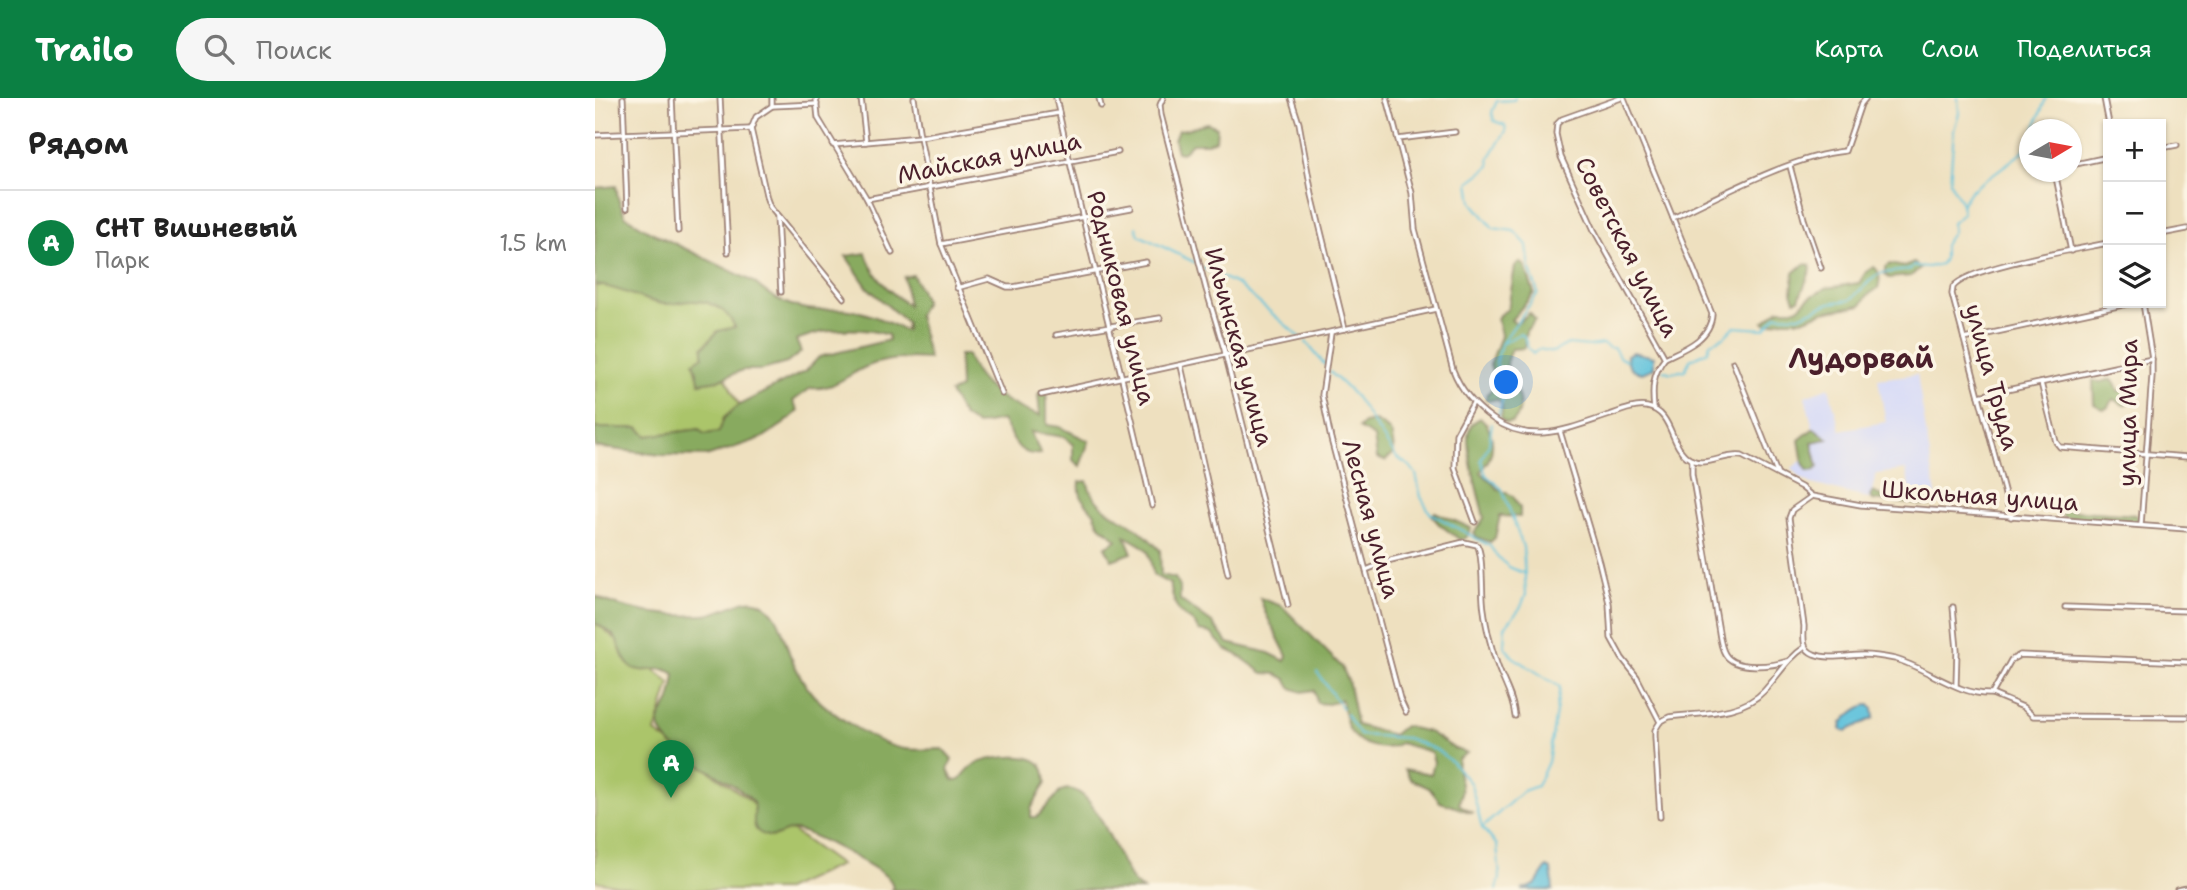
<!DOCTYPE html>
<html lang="ru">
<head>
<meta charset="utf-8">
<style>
  :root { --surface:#fff; --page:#f6f6f6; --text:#222; --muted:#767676; --line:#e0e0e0; --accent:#0b8043 }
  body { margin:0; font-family:"Shantell Sans",sans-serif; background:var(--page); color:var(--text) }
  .controls { position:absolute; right:21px; top:21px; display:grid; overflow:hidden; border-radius:0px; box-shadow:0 2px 5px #0004 }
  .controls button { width:63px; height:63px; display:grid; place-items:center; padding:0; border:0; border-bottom:2px solid var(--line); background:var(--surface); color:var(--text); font:35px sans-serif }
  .compass { position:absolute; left:1424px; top:21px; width:63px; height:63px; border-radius:50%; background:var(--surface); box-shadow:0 2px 5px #0004; rotate:80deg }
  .you { position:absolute; left:912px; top:285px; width:24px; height:24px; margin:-18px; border:5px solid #fff; border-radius:50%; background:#1a73e8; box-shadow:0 0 0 10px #1a73e833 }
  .badge { display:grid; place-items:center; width:46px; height:46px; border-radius:50%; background:var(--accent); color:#fff; font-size:23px; font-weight:700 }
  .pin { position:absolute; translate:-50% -58px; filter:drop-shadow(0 2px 4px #0008) }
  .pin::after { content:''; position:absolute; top:37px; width:24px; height:21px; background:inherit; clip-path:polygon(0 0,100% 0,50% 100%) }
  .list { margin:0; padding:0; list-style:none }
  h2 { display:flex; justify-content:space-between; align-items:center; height:91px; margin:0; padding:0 28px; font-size:30px }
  h2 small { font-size:23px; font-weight:400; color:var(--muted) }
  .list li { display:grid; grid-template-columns:46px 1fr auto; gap:21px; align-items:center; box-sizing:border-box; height:105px; padding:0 28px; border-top:2px solid var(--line) }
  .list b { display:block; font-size:26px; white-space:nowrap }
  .list p { margin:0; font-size:23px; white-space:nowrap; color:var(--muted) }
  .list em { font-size:23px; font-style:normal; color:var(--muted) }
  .icon { flex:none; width:38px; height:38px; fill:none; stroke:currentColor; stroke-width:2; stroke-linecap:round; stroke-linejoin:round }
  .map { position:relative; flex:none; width:1592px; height:792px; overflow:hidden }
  header { display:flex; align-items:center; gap:42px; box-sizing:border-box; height:98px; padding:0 35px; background:var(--accent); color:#fff }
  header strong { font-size:33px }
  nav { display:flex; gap:38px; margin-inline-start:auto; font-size:24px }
  .search { width:490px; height:63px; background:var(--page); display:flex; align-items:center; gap:18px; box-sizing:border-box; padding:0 24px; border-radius:38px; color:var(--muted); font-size:26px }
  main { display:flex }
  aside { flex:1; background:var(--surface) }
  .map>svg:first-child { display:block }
  .built { fill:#d3d8f9 }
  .green { fill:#abc56a; stroke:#7a724a; stroke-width:2 }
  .forest { fill:#88aa5e; stroke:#696444; stroke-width:2 }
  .water { fill:#5dc1db; stroke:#547083; stroke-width:2 }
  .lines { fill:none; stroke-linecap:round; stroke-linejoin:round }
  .stream { stroke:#5dc1db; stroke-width:2 }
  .street-casing { stroke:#9c8075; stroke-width:7 }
  .street { stroke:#fff; stroke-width:3.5 }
  .labels { text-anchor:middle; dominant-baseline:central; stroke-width:7; stroke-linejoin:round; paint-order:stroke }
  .street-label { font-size:24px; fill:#4a1f2b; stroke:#fcf5e5 }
  .quarter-label { font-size:28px; font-weight:bold; fill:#4a1f2b; stroke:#fcf5e5 }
</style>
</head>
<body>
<header>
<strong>Trailo</strong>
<div class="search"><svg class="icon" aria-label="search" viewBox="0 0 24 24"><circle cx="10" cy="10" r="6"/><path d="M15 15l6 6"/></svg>Поиск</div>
<nav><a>Карта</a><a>Слои</a><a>Поделиться</a></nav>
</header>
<main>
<aside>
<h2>Рядом<small></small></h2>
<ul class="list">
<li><span class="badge">A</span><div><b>СНТ Вишневый</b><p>Парк</p></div><em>1.5 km</em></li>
</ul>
</aside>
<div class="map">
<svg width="1592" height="792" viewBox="0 0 1592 792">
  <rect width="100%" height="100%" fill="#fcf5e5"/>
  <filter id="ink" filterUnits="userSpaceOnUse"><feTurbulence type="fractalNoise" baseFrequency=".0143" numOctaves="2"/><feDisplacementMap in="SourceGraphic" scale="14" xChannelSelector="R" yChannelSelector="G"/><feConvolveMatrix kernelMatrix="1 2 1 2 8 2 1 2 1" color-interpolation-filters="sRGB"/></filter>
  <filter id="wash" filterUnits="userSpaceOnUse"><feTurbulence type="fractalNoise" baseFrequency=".00686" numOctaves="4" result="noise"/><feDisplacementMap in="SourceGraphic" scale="28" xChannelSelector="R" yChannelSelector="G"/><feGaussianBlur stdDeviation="1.57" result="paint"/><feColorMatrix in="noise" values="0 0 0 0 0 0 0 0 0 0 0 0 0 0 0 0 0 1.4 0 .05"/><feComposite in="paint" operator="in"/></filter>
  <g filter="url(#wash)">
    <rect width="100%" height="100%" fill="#eee0bf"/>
    <path class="built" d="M1322 276 1342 403 1316 395 1311 372 1281 376 1275 401 1217 386 1206 380 1197 370 1209 361 1220 339 1210 298 1234 289 1245 332 1291 324 1283 281Z"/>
    <g class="green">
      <path d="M0 187 18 188 70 206 99 202 113 205 132 214 141 230 123 282 130 279 144 307 129 320 124 334 109 336 104 331 52 338 44 330H0Z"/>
      <path d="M0 524 75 585 60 634 245 767 190 792H46L0 783Z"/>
    </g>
    <g class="forest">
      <path d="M612 25 622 29 621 42 612 45H597L587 55 582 54 579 42 583 32C594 32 602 27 612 25Z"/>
      <path d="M21 88 23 100 30 118 54 133 159 184C176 201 199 211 223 212 234 212 245 210 255 212 276 215 292 224 311 233L312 225 273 190 251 158 271 155C278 178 293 193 313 207L309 179 318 177 330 203 323 217 334 261C313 259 293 260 273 268 251 277 240 292 216 290L198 303 203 313 190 325 167 340 114 358 66 357 0 349V330H44L52 338 104 331 109 336 124 334 129 320 144 307 211 273 224 259 294 242 293 237C261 228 232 230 201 242L206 254 192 265 167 272H148L123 282 105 285 99 264 108 258V249L123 233 140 229C132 212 117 202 96 203 88 203 78 207 69 206 45 203 27 189 0 187V90Z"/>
      <path d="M925 164 930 168 939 195 916 222 921 225 935 215 940 222 931 233 929 250 916 251C913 258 910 265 913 272 918 288 934 308 918 324L911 325 906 320C907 312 910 305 901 301L893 303 890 302 892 296 901 287 895 267 906 238 902 221 904 217 913 211 920 168Z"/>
      <path d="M1319 165 1325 170 1316 178 1294 180 1290 176V169L1295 166 1309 169Z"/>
      <path d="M1209 166 1215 167 1216 171 1204 201 1200 202 1197 194 1199 175Z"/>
      <path d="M1279 169C1286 174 1285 183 1283 190L1272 198 1266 207 1228 214 1207 222H1187L1172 226 1169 224 1184 211H1202L1212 201 1231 190 1264 185 1271 174Z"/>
      <path d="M364 257H372C382 289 415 308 445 318L443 296 452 292V327L465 329 494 343 485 368 478 362V347L470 339 435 334 446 356C422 359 418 340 407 322L382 327 368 318 355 295 365 290Z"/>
      <path d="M1515 281 1519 283 1523 293H1534L1537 295 1538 302 1529 307 1519 301 1512 310 1508 311 1499 306 1498 283 1507 284Z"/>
      <path d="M886 320C896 329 900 345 895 359 893 365 888 368 886 374L903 391 918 398 925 410V419L905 418 900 440 895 444 881 439 879 435 889 420C885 401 869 349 874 332 876 325 880 323 886 320Z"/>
      <path d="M780 323C800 334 797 335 799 355L790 363 782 360 779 339 764 330 769 325Z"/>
      <path d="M1219 330 1233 341 1217 344 1223 369 1220 372 1213 373 1208 365 1204 342Z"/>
      <path d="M492 383C500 413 521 415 544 432 552 438 558 445 565 452L566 477 580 480 585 489V502L617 525 633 545 674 555 690 563 692 558 670 514 665 500 687 508 747 569 753 582 762 627 798 637 809 628 834 634 860 651 872 655 863 661C860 681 871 682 864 706L878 715 845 704 834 690 815 681 810 671 836 676 839 664 836 654 805 645C790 655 765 648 755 633 750 624 749 611 746 601L734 606 722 605 719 592 707 594 696 590 691 581 681 576 668 575 643 557 630 551 616 535 604 533C598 522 597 524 588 517 579 510 578 497 575 486L558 477C553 446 555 453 530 438L537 455 517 462 510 449 522 442C517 436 509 432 504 426 503 425 500 416 499 415 490 403 483 401 485 384Z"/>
      <path d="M1277 394C1284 397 1292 401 1300 401 1313 402 1328 393 1338 406L1336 408 1278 402 1275 399Z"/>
      <path d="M1470 412 1541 417 1544 421 1541 423 1468 419 1466 414Z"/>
      <path d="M840 414 876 430 871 440 865 442 844 426 837 418Z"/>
      <path d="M0 498C31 514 74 519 109 517 128 516 149 497 164 504 186 514 187 536 195 557 200 569 210 588 219 598 238 617 284 648 310 651 322 653 335 651 348 651L357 661 353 672 358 682 363 683C369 678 372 671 379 667 393 659 430 655 443 664 450 669 450 677 451 684L436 711V719H442L466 693C499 678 523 768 539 785 542 788 545 790 548 792H296L298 789C296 784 297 783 293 780 283 770 211 731 198 732 189 733 181 741 172 738 149 731 165 715 157 703 155 699 148 695 145 692 125 676 73 654 65 631 61 618 71 612 75 602 78 593 79 584 80 576 66 565 50 578 36 569 26 562 26 547 19 538 15 533 6 529 0 525Z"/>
    </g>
    <g class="water">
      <path d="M1038 254 1059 259V270L1047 275C1037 272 1032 268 1032 257Z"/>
      <path d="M1275 607 1278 611 1279 620 1251 633 1246 632 1247 625C1254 617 1264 607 1275 607Z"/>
      <path d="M952 769 956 771 958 792H927L940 787Z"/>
    </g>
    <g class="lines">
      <g class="stream">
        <path d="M1439 32 1451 0"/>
        <path d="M1366 107 1375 93 1428 54 1434 41"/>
        <path d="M541 129 544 137 601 165"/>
        <path d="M608 170 643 187 705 239"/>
        <path d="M711 244 730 267"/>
        <path d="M908 245 924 236 929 238 933 250 938 256 944 251 958 254 973 246 994 248 1008 246 1014 250H1019L1025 260 1031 262"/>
        <path d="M1068 272 1076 275 1090 272 1095 262 1113 253 1115 245 1129 239 1139 229 1169 231 1182 217 1204 218 1235 205 1255 202 1280 178 1287 175 1315 172 1318 168 1333 169 1346 166 1349 161V147L1358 134 1357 125 1368 116 1365 102 1355 84 1359 32 1364 15 1363 0"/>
        <path d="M735 274 760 298 802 360 815 368 821 376 826 399 835 415 895 448 903 460 914 469 928 475"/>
        <path d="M903 318 909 295 901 265 906 246 943 195 935 172 932 147 919 133 898 130 877 104 874 84 895 68 894 60 911 33 910 27 899 23 897 14 902 3 919 2 920 0"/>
        <path d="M897 326 894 346 886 362 891 377 907 391 928 449 931 496 926 509 910 529 909 548 918 559 965 589 953 664 942 688 928 693 887 730 902 747 905 780 902 792"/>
        <path d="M722 574 747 610"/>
        <path d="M751 616 765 637 812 640 842 652 857 664 876 686 887 730"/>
      </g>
    </g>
  </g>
  <g filter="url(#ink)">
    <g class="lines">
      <defs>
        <g id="street">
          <path d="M28 0 32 110"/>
          <path d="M77 0 83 133"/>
          <path d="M125 0 133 154"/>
          <path d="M177 0V8L161 19 156 31 172 101 175 109 249 200"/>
          <path d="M221 0 223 20 272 101 297 155"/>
          <path d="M266 0 271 44"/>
          <path d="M319 0 325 39 346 146 407 296"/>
          <path d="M461 0C489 137 527 272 557 408"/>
          <path d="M504 0 506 8"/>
          <path d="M568 0 565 7 566 17 611 191 629 251 693 507"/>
          <path d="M696 0 704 25 717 97 750 231"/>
          <path d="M792 0 817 95 820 131 858 272C866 293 880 308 898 321 937 348 975 330 1015 317 1026 313 1040 307 1052 309 1079 314 1074 349 1095 361 1110 370 1130 355 1147 358L1206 389 1217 398 1266 407 1592 431"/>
          <path d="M1026 0 967 21 962 26 961 36 966 59 999 132 1070 260"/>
          <path d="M1029 0 1117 216C1116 241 1089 251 1070 260 1057 276 1057 292 1059 311"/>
          <path d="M1509 0 1514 26"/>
          <path d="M177 8 222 6"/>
          <path d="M0 37 156 31"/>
          <path d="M803 41 860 34"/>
          <path d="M238 47 325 39 464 15"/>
          <path d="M1566 50 1582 47"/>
          <path d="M1476 67 1513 59"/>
          <path d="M1195 68 1209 121 1226 170"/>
          <path d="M1460 74 1476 153"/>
          <path d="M272 101 523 54"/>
          <path d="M182 119 186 194"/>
          <path d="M1078 120C1126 97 1198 58 1250 53L1266 6 1271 0"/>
          <path d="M1566 136 1592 131"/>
          <path d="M346 146 536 110"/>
          <path d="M362 190 394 181 412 189H418L551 164"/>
          <path d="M736 235 727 297 736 341 805 601 811 614"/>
          <path d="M461 237 565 220"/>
          <path d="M1369 241 1537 205"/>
          <path d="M1138 264 1182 375"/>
          <path d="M586 268 633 476"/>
          <path d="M1446 285 1461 344 1465 349 1592 359"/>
          <path d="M446 297 841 211"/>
          <path d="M1384 298 1557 261"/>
          <path d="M878 305 861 336 860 370 880 424"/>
          <path d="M965 333 1004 464 1014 505 1016 540 1027 560 1042 579 1065 624 1060 632V639L1065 719"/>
          <path d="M1097 362V376L1124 534C1125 541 1126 549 1130 556 1140 573 1178 568 1193 563"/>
          <path d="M1217 398 1197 412 1194 420 1209 528C1209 539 1206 551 1219 556 1233 562 1253 557 1268 557 1279 557 1290 559 1300 561 1332 570 1364 598 1397 596L1416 562 1425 557 1592 564"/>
          <path d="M1416 419 1357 196 1358 189C1373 169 1484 151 1513 145"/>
          <path d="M1546 427 1557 278V261L1548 205"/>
          <path d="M771 472 796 462 869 444 882 447C889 457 886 496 889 512 891 530 896 549 902 566 908 584 918 598 920 618"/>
          <path d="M1358 509 1362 552 1361 587"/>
          <path d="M1470 509 1592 513"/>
          <path d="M1397 596 1428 609 1438 618 1592 619"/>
          <path d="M1065 624 1074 619C1104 615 1147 617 1169 593 1183 578 1193 560 1210 549"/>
          <path d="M1582 792 1592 790"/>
        </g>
      </defs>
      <use href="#street" class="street-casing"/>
      <use href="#street" class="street"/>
    </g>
  </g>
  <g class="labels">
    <g class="street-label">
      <text transform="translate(394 60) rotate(-11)">Майская улица</text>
      <text transform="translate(1032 149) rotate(63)">Советская улица</text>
      <text transform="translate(526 200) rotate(76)">Родниковая улица</text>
      <text transform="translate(644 249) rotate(75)">Ильинская улица</text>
      <text transform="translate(1397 279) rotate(75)">улица Труда</text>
      <text transform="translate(1533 315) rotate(-89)">улица Мира</text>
      <text transform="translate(1385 398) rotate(4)">Школьная улица</text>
      <text transform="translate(776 421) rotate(75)">Лесная улица</text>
    </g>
    <g class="quarter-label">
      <text x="1266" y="260">Лудорвай</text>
    </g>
  </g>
</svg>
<div class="controls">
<button>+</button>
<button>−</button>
<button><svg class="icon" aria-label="layers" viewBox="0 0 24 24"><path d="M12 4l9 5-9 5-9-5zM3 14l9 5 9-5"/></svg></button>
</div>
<svg class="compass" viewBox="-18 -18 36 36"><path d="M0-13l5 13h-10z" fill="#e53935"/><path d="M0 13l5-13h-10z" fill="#767676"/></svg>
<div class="you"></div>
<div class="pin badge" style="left:76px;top:700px">A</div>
</div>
</main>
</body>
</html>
